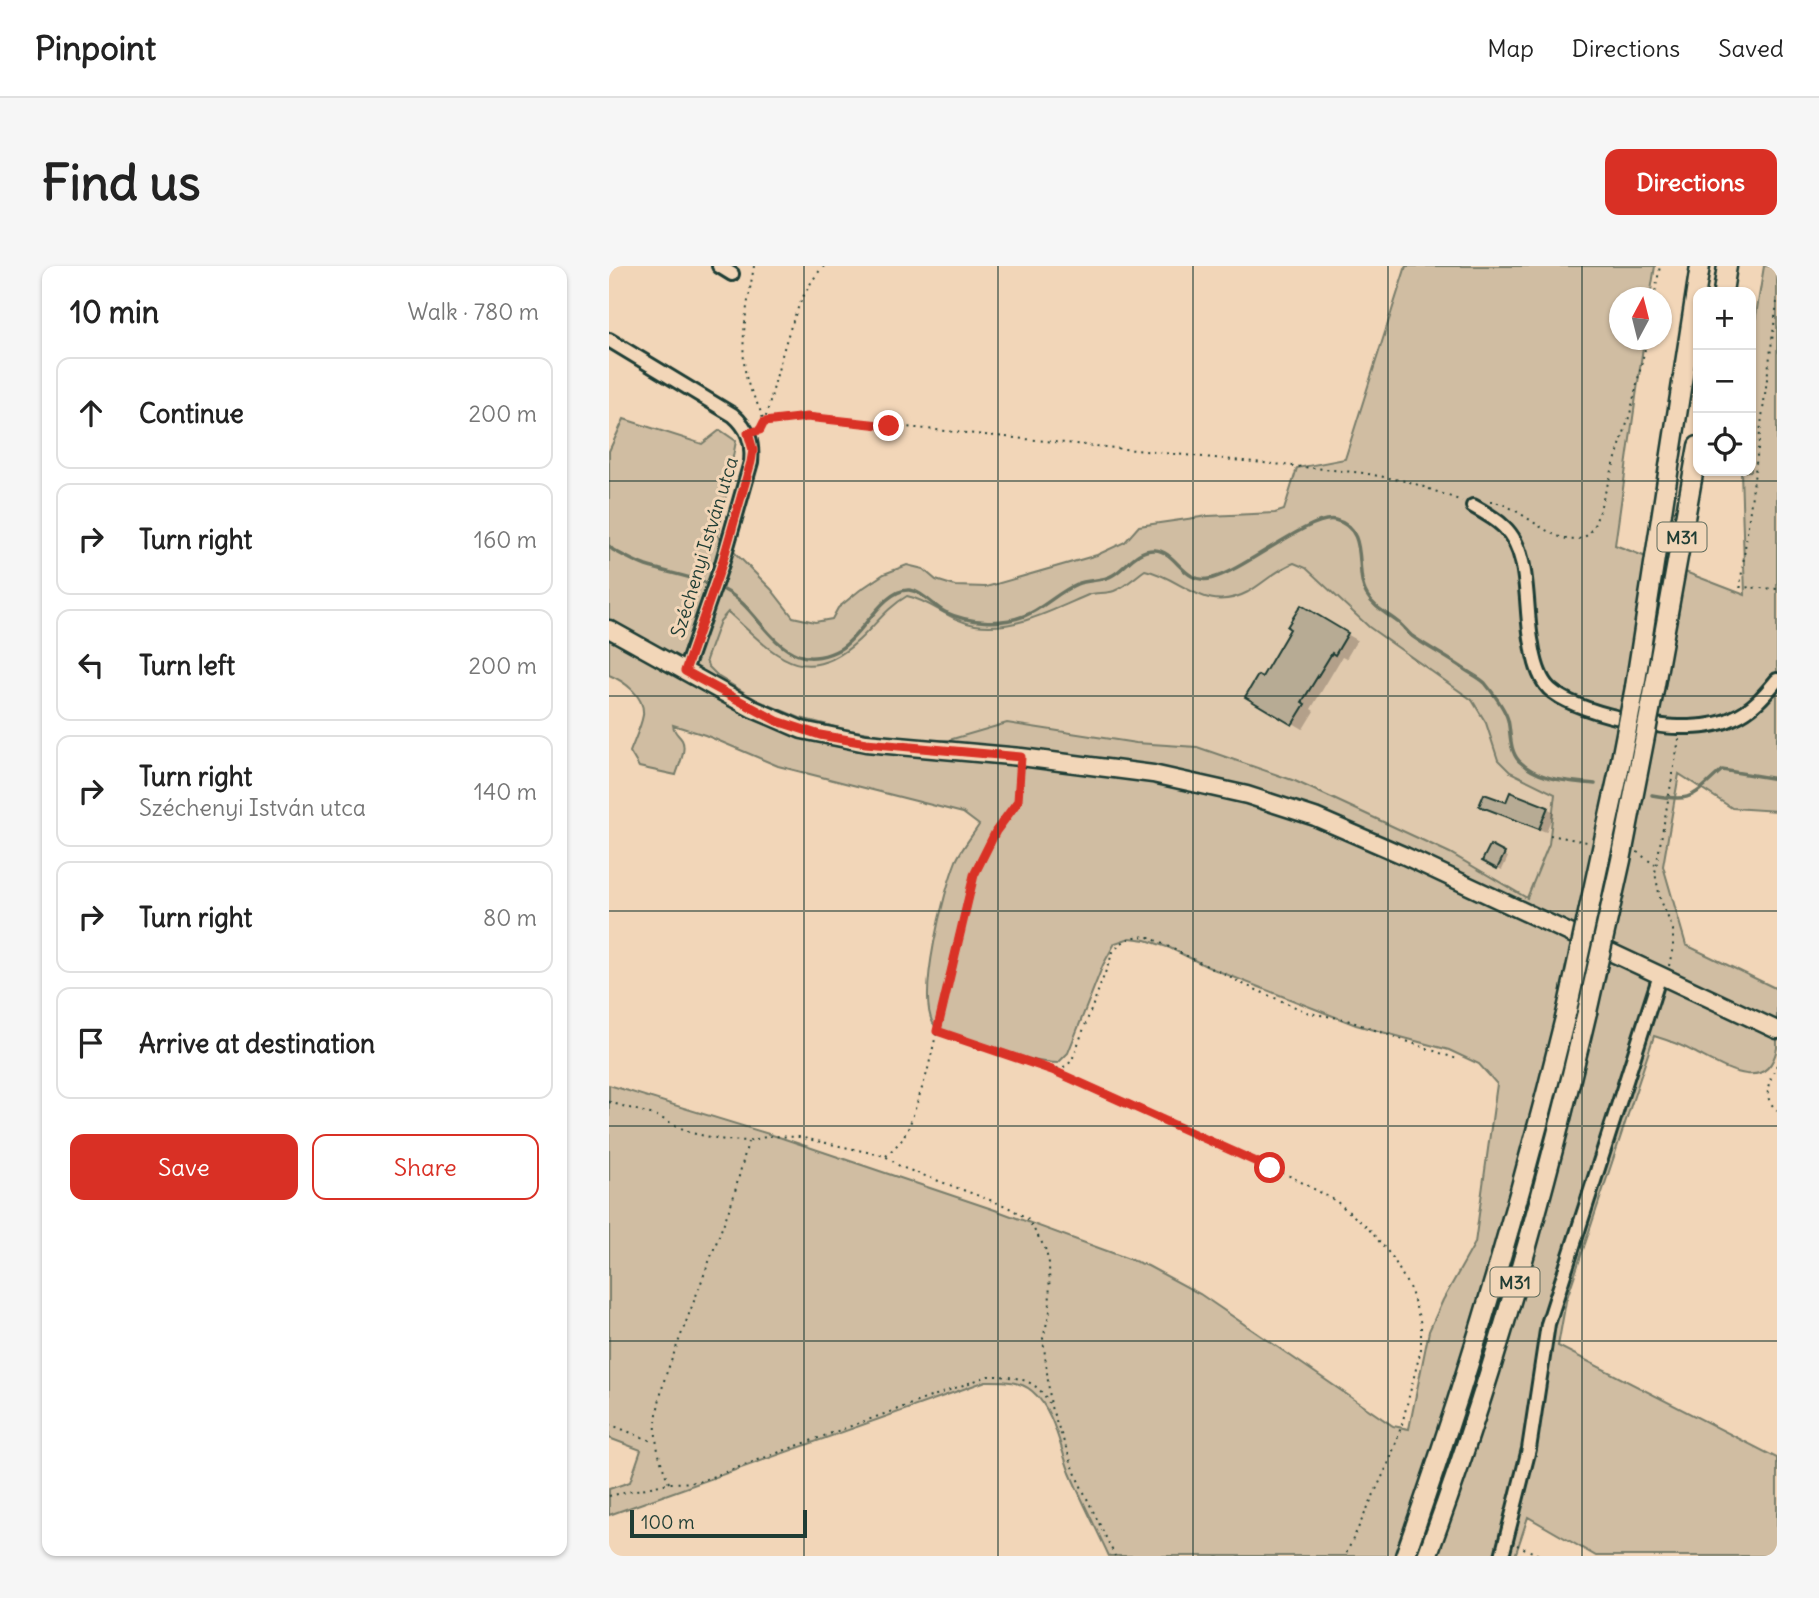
<!DOCTYPE html>
<html lang="en">
<head>
<meta charset="utf-8">
<style>
  :root { --surface:#fff; --page:#f6f6f6; --text:#222; --muted:#767676; --line:#e0e0e0; --accent:#d93025 }
  body { margin:0; font-family:Delius,sans-serif; background:var(--page); color:var(--text) }
  .controls { position:absolute; right:21px; top:21px; display:grid; overflow:hidden; border-radius:14px; box-shadow:0 2px 5px #0004 }
  .controls button { width:63px; height:63px; display:grid; place-items:center; padding:0; border:0; border-bottom:2px solid var(--line); background:var(--surface); color:var(--text); font:35px sans-serif }
  .compass { position:absolute; left:1000px; top:21px; width:63px; height:63px; border-radius:50%; background:var(--surface); box-shadow:0 2px 5px #0004; rotate:7deg }
  .scale { position:absolute; left:21px; bottom:18px; width:177px; box-sizing:border-box; padding-left:7px; border:4px solid #1f3d34; border-top:0; font-size:19px; line-height:24px; white-space:nowrap; color:#1f3d34; -webkit-text-stroke:5px #f2d6b8; paint-order:stroke }
  .stop { position:absolute; width:21px; height:21px; margin:-16px; border:5px solid #d93025; border-radius:50%; background:#fff }
  .stop.end { background:#d93025; border-color:#fff; box-shadow:0 2px 7px #0008 }
  .list { margin:0; padding:0; list-style:none }
  h2 { display:flex; justify-content:space-between; align-items:center; height:91px; margin:0; padding:0 28px; font-size:30px }
  h2 small { font-size:23px; font-weight:400; color:var(--muted) }
  .list li { display:grid; grid-template-columns:46px 1fr auto; gap:21px; align-items:center; box-sizing:border-box; height:112px; margin:0 14px 14px; padding:0 14px; border:2px solid var(--line); border-radius:14px }
  .list b { display:block; font-size:26px; white-space:nowrap }
  .list p { margin:0; font-size:23px; white-space:nowrap; color:var(--muted) }
  .list em { font-size:23px; font-style:normal; color:var(--muted) }
  .actions { display:flex; gap:14px; padding:21px 28px }
  .actions a { flex:1; padding:16px 0; border:2px solid var(--accent); border-radius:14px; text-align:center; font-size:24px; color:var(--accent) }
  .actions .main { background:var(--accent); color:#fff }
  .icon { flex:none; width:38px; height:38px; fill:none; stroke:currentColor; stroke-width:2; stroke-linecap:round; stroke-linejoin:round }
  .map { position:relative; flex:none; width:1168px; height:1290px; overflow:hidden; border-radius:14px }
  header { display:flex; align-items:center; gap:42px; box-sizing:border-box; height:98px; padding:0 35px; background:var(--surface); border-bottom:2px solid var(--line) }
  header strong { font-size:33px }
  nav { display:flex; gap:38px; margin-inline-start:auto; font-size:24px }
  .intro { display:flex; align-items:center; justify-content:space-between; box-sizing:border-box; height:168px; padding:0 42px }
  h1 { margin:0; font-size:49px }
  .button { padding:18px 32px; border-radius:14px; background:var(--accent); color:#fff; font-size:24px; font-weight:700 }
  main { display:flex; gap:42px; padding:0 42px }
  aside { flex:1; background:var(--surface); border-radius:14px; box-shadow:0 2px 5px #0004 }
  .map>svg:first-child { display:block }
  .built { fill:#e0c9ad }
  .green { fill:#d0bda2; stroke:#787d6b; stroke-width:2; fill-rule:evenodd }
  .shadow { fill:#0003 }
  .lines { fill:none; stroke-linecap:round; stroke-linejoin:round }
  .stream { stroke:#6c7563; stroke-width:3.5 }
  .building { fill:#b7ab94; stroke:#1f3d34; stroke-width:2 }
  .minor-casing { stroke:#1f3d34; stroke-width:18 }
  .major-casing { stroke:#1f3d34; stroke-width:21 }
  .highway-casing { stroke:#1f3d34; stroke-width:23 }
  .path { stroke:#1f3d34; stroke-width:2; stroke-dasharray:2 5; stroke-linecap:butt }
  .minor { stroke:#f2d6b8; stroke-width:12 }
  .major { stroke:#f2d6b8; stroke-width:16 }
  .highway { stroke:#f2d6b8; stroke-width:18 }
  .highway-bridge-casing { stroke:#1f3d34; stroke-width:23; stroke-linecap:butt }
  .highway-bridge { stroke:#f2d6b8; stroke-width:18 }
  .route { stroke:#d93025; stroke-width:9 }
  .grid { fill:none; stroke:#1f3d34; stroke-width:2; stroke-opacity:0.55 }
  .labels { text-anchor:middle; dominant-baseline:central; stroke-width:6; stroke-linejoin:round; paint-order:stroke }
  .shield { fill:#f2d6b8; stroke:#5e6b5c; stroke-width:2 }
  .shield-label { font-size:18px; font-weight:bold; fill:#1f3d34 }
  .street-label { font-size:19px; fill:#1f3d34; stroke:#f2d6b8 }
</style>
</head>
<body>
<header>
<strong>Pinpoint</strong>
<nav><a>Map</a><a>Directions</a><a>Saved</a></nav>
</header>
<div class="intro"><h1>Find us</h1><a class="button">Directions</a></div>
<main>
<aside>
<h2>10 min<small>Walk · 780 m</small></h2>
<ul class="list">
<li><svg class="icon" aria-label="ahead" viewBox="0 0 24 24"><path d="M12 20V5M6 11l6-6 6 6"/></svg><div><b>Continue</b></div><em>200 m</em></li>
<li><svg class="icon" aria-label="right" viewBox="0 0 24 24"><path d="M7 20v-9h11M14 6l5 5-5 5"/></svg><div><b>Turn right</b></div><em>160 m</em></li>
<li><svg class="icon" aria-label="left" viewBox="0 0 24 24"><path d="M17 20v-9H6M10 6l-5 5 5 5"/></svg><div><b>Turn left</b></div><em>200 m</em></li>
<li><svg class="icon" aria-label="right" viewBox="0 0 24 24"><path d="M7 20v-9h11M14 6l5 5-5 5"/></svg><div><b>Turn right</b><p>Széchenyi István utca</p></div><em>140 m</em></li>
<li><svg class="icon" aria-label="right" viewBox="0 0 24 24"><path d="M7 20v-9h11M14 6l5 5-5 5"/></svg><div><b>Turn right</b></div><em>80 m</em></li>
<li><svg class="icon" aria-label="arrive" viewBox="0 0 24 24"><path d="M6 21V4h12l-3 4 3 4H6"/></svg><div><b>Arrive at destination</b></div></li>
</ul>
<div class="actions"><a class="main">Save</a><a>Share</a></div>
</aside>
<div class="map">
<svg width="1168" height="1290" viewBox="0 0 1168 1290">
  <rect width="100%" height="100%" fill="#f2d6b8"/>
  <filter id="ink" filterUnits="userSpaceOnUse"><feTurbulence type="fractalNoise" baseFrequency=".0143" numOctaves="2"/><feDisplacementMap in="SourceGraphic" scale="14" xChannelSelector="R" yChannelSelector="G"/><feConvolveMatrix kernelMatrix="1 2 1 2 8 2 1 2 1" color-interpolation-filters="sRGB"/></filter>
  <g filter="url(#ink)">
    <path class="built" d="M685 297 697 302 760 361 863 434 877 457 890 495 915 513 946 528 940 578 918 632 841 587 686 515 588 481 527 477 398 457 340 474 315 476 235 463 191 452 148 434 110 411 99 400 97 394 111 355 119 346 166 388 178 395 192 398 220 395 248 375 275 346 298 330 308 332 343 351 364 359 407 357 449 344 482 327H495L536 304 546 306 554 312 674 301Z"/>
    <path class="green" d="M797 0H1046L1041 31 1010 32V74H1035L1006 279 1136 329 1132 205H1142V80L1155 0H1168V545L1123 542 1070 508 1054 600 1077 679 1168 723C1168 741 1168 764 1168 782 1158 831 1111 799 1085 786 1073 779 1058 774 1045 770L957 1035 949 1080 1168 1192V1290H987L919 1251 906 1290H500C487 1262 473 1235 461 1207 451 1182 445 1143 423 1125 411 1114 392 1115 377 1115L0 1249V1223L21 1216 32 1184 0 1172V819L173 872 386 944 539 1000 591 1028 784 1160 800 1163 820 1065 834 1034 866 977 888 818 870 798 840 784 747 759 599 701 561 682 537 674 521 672 506 677 494 699 459 787 449 797C425 797 337 778 324 757 308 729 335 625 347 595 353 582 363 570 370 559L354 547 169 500 96 469 64 459C65 467 69 468 73 474 78 483 70 499 67 509L30 501 21 486C25 475 32 461 34 449 36 430 15 415 0 409V185L15 153 93 178 111 164 127 175 109 270 162 323 184 351 206 356 223 353 229 342 251 324 275 308 298 299 314 303 327 314 346 320 377 321 488 289 516 276 530 260 599 250 666 247 675 244 688 202 736 193ZM685 297 697 302 760 361 863 434 877 457 889 494 901 506 946 528 940 578 918 632 841 587 686 515 588 481 527 477 398 457 340 474 315 476 235 463 191 452 148 434 110 411 99 400 97 394 111 355 119 346C163 385 193 427 250 374 267 358 279 341 298 330 322 335 341 355 366 359 406 365 444 344 479 329 487 326 496 328 505 325 516 321 526 311 536 304 574 312 595 349 639 326 655 317 668 303 685 297Z"/>
    <g class="shadow">
      <path d="M692 341 748 374 737 393 733 391 702 443 705 445 694 463 638 430 653 413 684 363Z"/>
      <path d="M898 539 938 542 945 546 937 566 879 543Z"/>
      <path d="M882 582 899 591 893 604 875 594Z"/>
    </g>
    <g class="lines">
      <g class="stream">
        <path d="M0 280 4 284C15 290 26 296 37 300 63 308 91 312 115 324 145 339 157 376 189 389 202 394 219 390 231 383 253 370 274 323 300 324 313 325 324 340 336 346 359 357 392 359 415 350 434 343 449 326 468 318 480 313 493 316 504 309 518 301 527 283 546 284 568 285 575 321 604 312 635 304 702 248 726 254 762 263 744 306 758 329 765 342 779 348 790 357 795 361 798 366 803 370 820 382 838 391 855 403 862 408 870 411 876 417 884 427 896 442 899 454 902 467 900 484 910 495 930 515 959 515 986 518"/>
        <path d="M1043 529C1085 537 1083 530 1113 504L1168 513"/>
      </g>
    </g>
    <g class="building">
      <path d="M692 339 739 367 726 389 723 387 693 436 696 438 683 459 636 431 649 409 653 411 681 363 678 361Z"/>
      <path d="M901 526 939 541 930 563 870 540 875 528 897 536Z"/>
      <path d="M881 579 896 587 888 603 873 595Z"/>
    </g>
    <g class="lines">
      <defs>
        <g id="minor">
          <path d="M110 0 123 8"/>
          <path d="M0 74 124 149C139 162 144 176 142 196L113 298 76 405"/>
          <path d="M864 240C875 246 886 252 895 261 923 287 915 343 923 378 925 392 928 407 937 419 954 443 1043 462 1072 461 1090 461 1108 460 1124 452 1143 444 1155 430 1168 414"/>
          <path d="M893 1290 920 1183 939 1058 1051 709"/>
        </g>
        <path id="major" d="M0 363 144 443 193 464 257 477 412 491 544 508 638 529 706 551 796 590 1168 764"/>
        <g id="highway">
          <path d="M1114 26 1118 0"/>
          <path d="M1026 421 1091 0"/>
          <path d="M1045 424 1089 180"/>
          <path d="M796 1290C859 1111 913 929 958 744"/>
          <path d="M818 1290C884 1113 935 929 978 746"/>
        </g>
      </defs>
      <use href="#minor" class="minor-casing"/>
      <use href="#major" class="major-casing"/>
      <use href="#highway" class="highway-casing"/>
      <g class="path">
        <path d="M145 0C139 36 130 74 137 110 140 126 152 140 155 157L150 164"/>
        <path d="M215 0C180 37 170 108 155 157L198 151 754 207 801 216 853 235"/>
        <path d="M1045 32 1051 0"/>
        <path d="M1168 36 1131 321 1168 323"/>
        <path d="M881 236C910 236 945 283 973 272 980 270 984 261 987 255L1021 148 1038 74"/>
        <path d="M941 569 978 576"/>
        <path d="M1028 586 1046 599"/>
        <path d="M1060 700 1064 681V664L1051 632 1046 607 1070 473"/>
        <path d="M328 765 443 804 458 800 463 794 504 686C515 673 523 669 540 671L634 718 700 747 735 753 848 793"/>
        <path d="M1168 799C1160 815 1152 831 1168 844"/>
        <path d="M443 804 683 911 727 935 759 962 784 992 802 1025 812 1058V1083L793 1158 781 1194 736 1290"/>
        <path d="M0 836 48 850 82 867 116 874 139 875 161 870 190 871 276 890 292 901 397 940 418 952 436 982 440 997 441 1045 434 1072 442 1141 469 1214 506 1290"/>
        <path d="M277 890 292 875 300 861 318 807 365 609 387 565 409 535 412 505"/>
        <path d="M0 1158 45 1176"/>
        <path d="M60 1217C41 1172 45 1156 56 1111L124 933 139 876"/>
        <path d="M0 1230 60 1217 89 1216 379 1110C405 1110 427 1112 440 1137"/>
        <path d="M908 1279 932 1290"/>
      </g>
      <use href="#minor" class="minor"/>
      <use href="#major" class="major"/>
      <use href="#highway" class="highway"/>
      <defs>
        <g id="highway-bridge">
          <path d="M958 744 1009 509 1026 421"/>
          <path d="M978 746 1012 594 1045 424"/>
        </g>
      </defs>
      <use href="#highway-bridge" class="highway-bridge-casing"/>
      <use href="#highway-bridge" class="highway-bridge"/>
    </g>
  </g>
  <g class="lines" filter="url(#ink)">
    <path class="route" d="M280 160 198 151 155 156 151 164 139 167 144 184 142 196 113 298 76 405 168 455 211 469 257 477 412 491 409 535 387 565 365 609 328 765 443 804 661 902"/>
  </g>
  <path class="grid" d="M195 0V1290M389 0V1290M584 0V1290M779 0V1290M973 0V1290M0 215H1168M0 430H1168M0 645H1168M0 860H1168M0 1075H1168"/>
  <g class="labels">
    <g class="shield">
      <rect x="1048.5" y="256.5" width="49" height="29" rx="5"/>
      <rect x="881.5" y="1001.5" width="49" height="29" rx="5"/>
    </g>
    <g class="shield-label">
      <text x="1073" y="271">M31</text>
      <text x="906" y="1016">M31</text>
    </g>
    <g class="street-label">
      <text transform="translate(95 281) rotate(-73)">Széchenyi István utca</text>
    </g>
  </g>
</svg>
<div class="controls">
<button>+</button>
<button>−</button>
<button><svg class="icon" aria-label="locate" viewBox="0 0 24 24"><circle cx="12" cy="12" r="6"/><path d="M12 2v4M12 18v4M2 12h4M18 12h4"/></svg></button>
</div>
<svg class="compass" viewBox="-18 -18 36 36"><path d="M0-13l5 13h-10z" fill="#e53935"/><path d="M0 13l5-13h-10z" fill="#767676"/></svg>
<div class="scale">100 m</div>
<div class="stop" style="left:661px;top:902px"></div>
<div class="stop end" style="left:280px;top:160px"></div>
</div>
</main>
</body>
</html>
